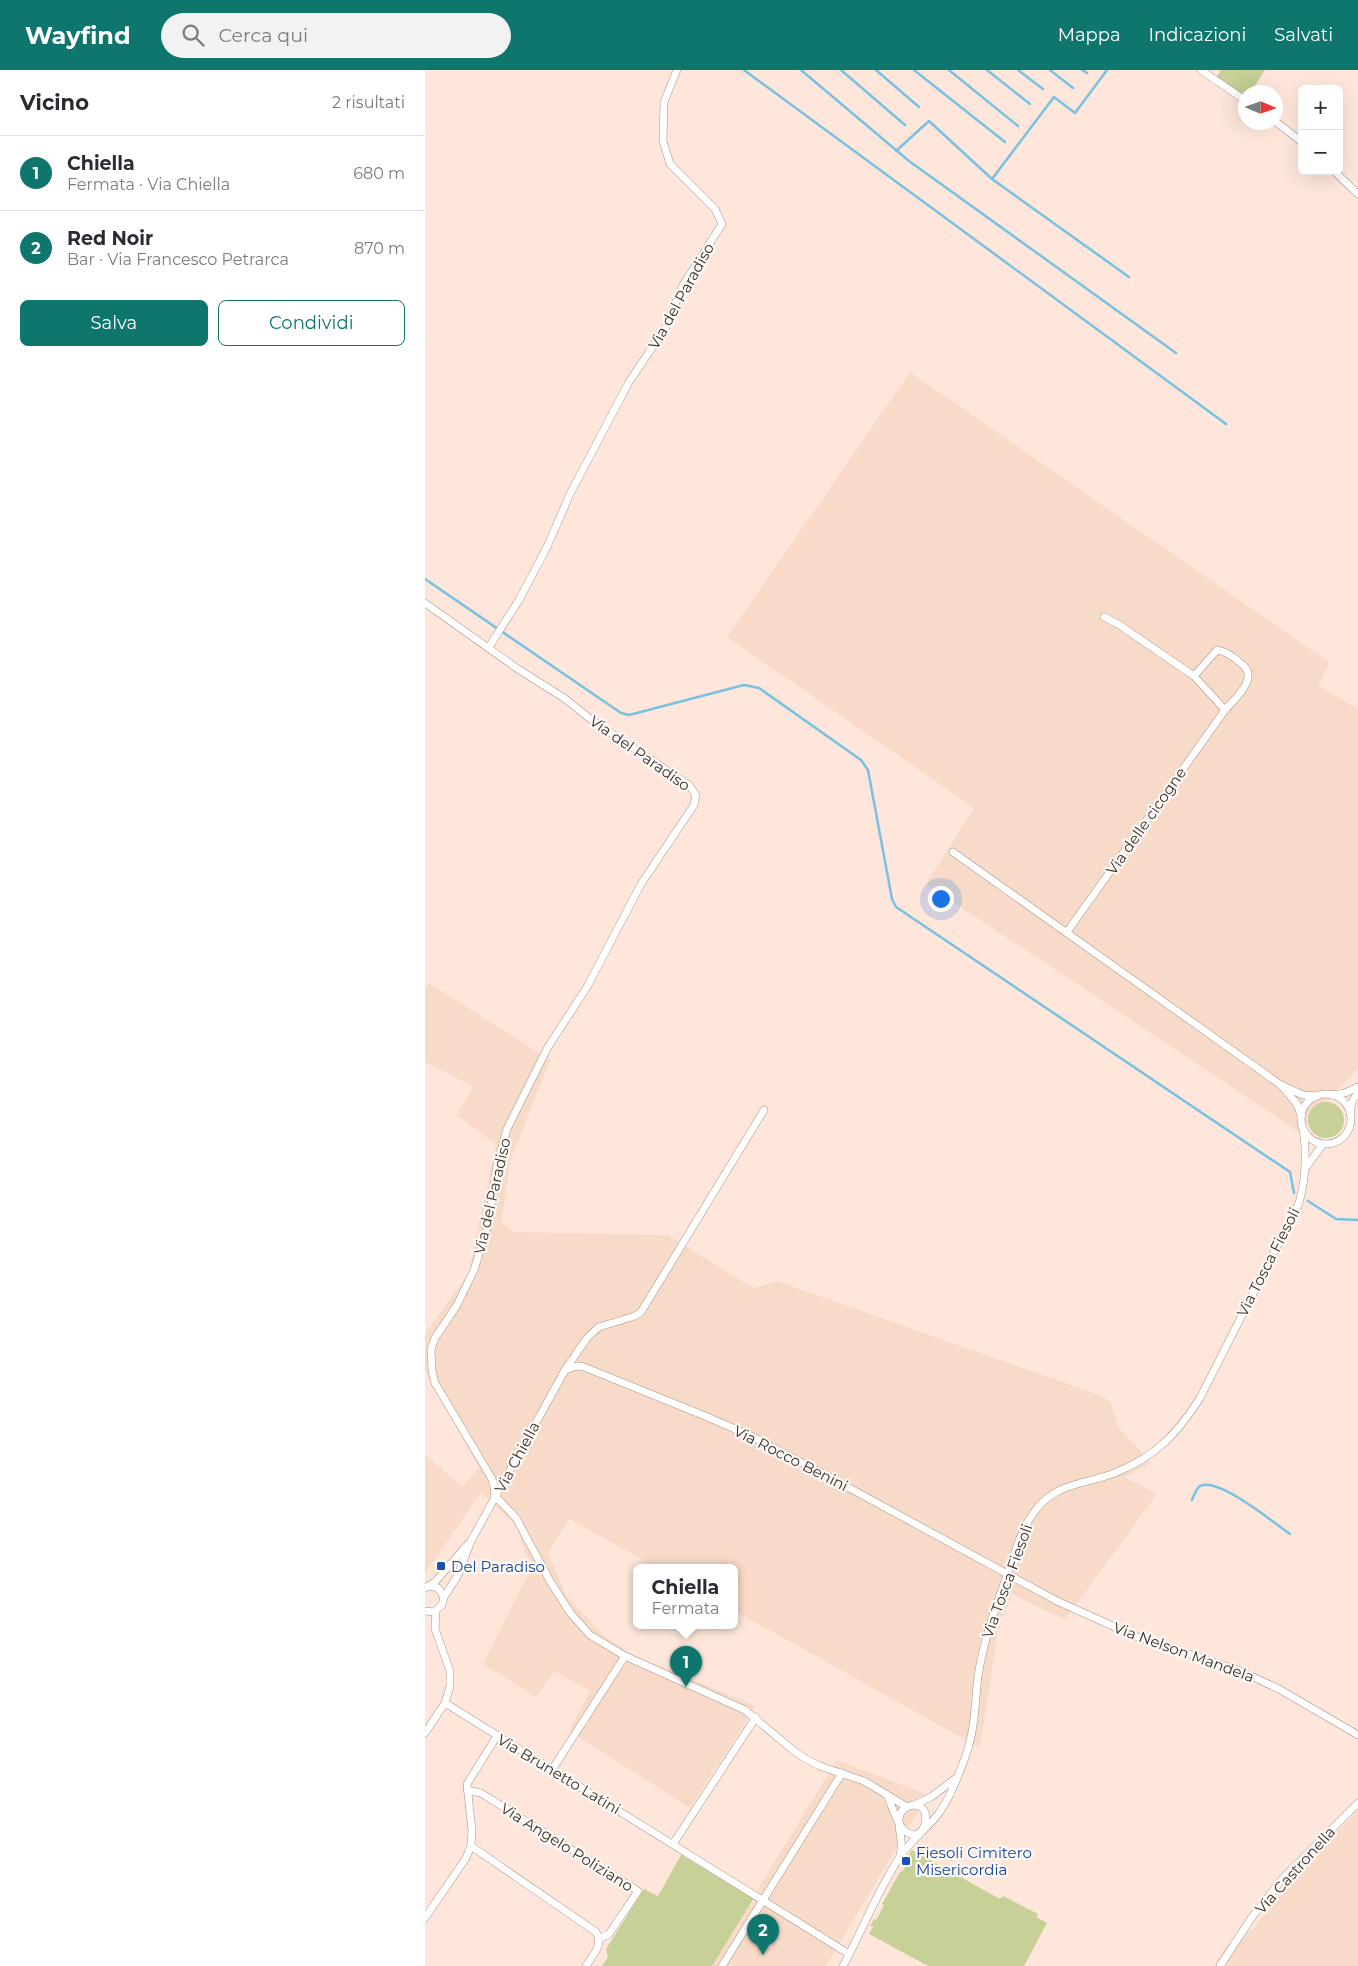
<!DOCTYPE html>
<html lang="it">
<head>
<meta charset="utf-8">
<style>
  :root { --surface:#fff; --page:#f2f2f3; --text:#2b2b33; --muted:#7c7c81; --line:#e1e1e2; --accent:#0f766e }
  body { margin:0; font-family:Montserrat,sans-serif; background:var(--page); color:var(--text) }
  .controls { position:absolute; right:15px; top:15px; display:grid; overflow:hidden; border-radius:8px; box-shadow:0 5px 20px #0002 }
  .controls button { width:45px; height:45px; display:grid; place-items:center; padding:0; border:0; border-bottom:1px solid var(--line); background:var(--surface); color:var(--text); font:25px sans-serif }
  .compass { position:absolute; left:813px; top:15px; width:45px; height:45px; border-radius:50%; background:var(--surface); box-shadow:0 5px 20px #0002; rotate:92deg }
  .you { position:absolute; left:515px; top:828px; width:18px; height:18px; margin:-12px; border:4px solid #fff; border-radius:50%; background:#1a73e8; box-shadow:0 0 0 8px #1a73e833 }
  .badge { display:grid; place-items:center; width:32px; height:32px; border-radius:50%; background:var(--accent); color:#fff; font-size:16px; font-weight:700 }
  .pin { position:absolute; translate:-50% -41px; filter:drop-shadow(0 1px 2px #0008) }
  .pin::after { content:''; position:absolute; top:26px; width:18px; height:15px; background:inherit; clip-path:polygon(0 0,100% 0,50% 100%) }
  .popup { position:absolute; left:208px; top:1494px; width:105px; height:65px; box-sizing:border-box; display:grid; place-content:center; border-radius:8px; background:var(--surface); filter:drop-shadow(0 1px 4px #0005); font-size:16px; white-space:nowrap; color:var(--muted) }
  .popup b { font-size:19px; color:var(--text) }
  .popup::after { content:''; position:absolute; left:50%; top:100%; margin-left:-10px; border:10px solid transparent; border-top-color:var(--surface) }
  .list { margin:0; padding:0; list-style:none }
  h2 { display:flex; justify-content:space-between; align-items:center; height:65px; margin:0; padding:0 20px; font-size:21px }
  h2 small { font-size:16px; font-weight:400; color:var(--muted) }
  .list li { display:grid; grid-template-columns:32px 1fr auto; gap:15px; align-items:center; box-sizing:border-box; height:75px; padding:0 20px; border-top:1px solid var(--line) }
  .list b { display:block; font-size:19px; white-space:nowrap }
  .list p { margin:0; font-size:16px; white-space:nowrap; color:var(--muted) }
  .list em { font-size:16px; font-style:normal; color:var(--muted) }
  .actions { display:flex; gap:10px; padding:15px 20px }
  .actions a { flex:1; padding:11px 0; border:1px solid var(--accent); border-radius:8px; text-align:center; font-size:18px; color:var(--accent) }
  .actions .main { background:var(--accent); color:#fff }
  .icon { flex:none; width:28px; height:28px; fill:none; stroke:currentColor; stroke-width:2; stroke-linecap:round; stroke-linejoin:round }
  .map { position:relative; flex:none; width:933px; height:1896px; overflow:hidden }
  header { display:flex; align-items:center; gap:30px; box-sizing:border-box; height:70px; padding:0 25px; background:var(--accent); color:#fff }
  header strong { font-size:24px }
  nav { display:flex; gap:28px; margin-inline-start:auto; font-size:18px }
  .search { width:350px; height:45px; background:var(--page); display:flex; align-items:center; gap:12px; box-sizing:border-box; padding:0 18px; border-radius:28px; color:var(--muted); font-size:19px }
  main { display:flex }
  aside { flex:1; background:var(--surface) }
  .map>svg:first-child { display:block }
  .built { fill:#f7dbc8 }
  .green { fill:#c6d097 }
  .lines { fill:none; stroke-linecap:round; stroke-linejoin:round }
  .stream { stroke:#78c1e3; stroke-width:2.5 }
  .minor-casing { stroke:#a79386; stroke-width:8 }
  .minor { stroke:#fff; stroke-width:7 }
  .transit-dot { fill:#1a4fb4; stroke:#fdf9f6; stroke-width:2 }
  .labels { text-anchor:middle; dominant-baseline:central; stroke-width:4.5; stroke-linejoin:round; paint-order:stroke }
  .street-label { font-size:15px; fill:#38302a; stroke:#fdf9f6 }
  .transit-label { font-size:15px; fill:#164399; stroke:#fdf9f6; text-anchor:start }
</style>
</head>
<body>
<header>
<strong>Wayfind</strong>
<div class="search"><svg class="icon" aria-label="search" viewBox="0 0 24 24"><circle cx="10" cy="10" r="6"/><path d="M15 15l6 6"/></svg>Cerca qui</div>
<nav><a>Mappa</a><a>Indicazioni</a><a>Salvati</a></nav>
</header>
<main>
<aside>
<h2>Vicino<small>2 risultati</small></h2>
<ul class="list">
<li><span class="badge">1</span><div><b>Chiella</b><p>Fermata · Via Chiella</p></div><em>680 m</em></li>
<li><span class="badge">2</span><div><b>Red Noir</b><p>Bar · Via Francesco Petrarca</p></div><em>870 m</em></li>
</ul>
<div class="actions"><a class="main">Salva</a><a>Condividi</a></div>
</aside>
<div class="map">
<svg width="933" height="1896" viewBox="0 0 933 1896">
  <rect width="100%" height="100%" fill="#fee7da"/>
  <g class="built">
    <path d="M485 302 904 592 894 616 933 639V998L874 1062 501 814 549 738 302 567Z"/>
    <path d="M4 913 125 990 86 1089 76 1153 89 1162 243 1165 328 1218 352 1211 674 1325 685 1331 694 1358 726 1393 699 1407 732 1424 640 1550 587 1524 573 1561 555 1678 310 1541V1498H233L144 1449 123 1483 141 1525 178 1565 208 1585 331 1636 265 1738 144 1661 165 1621 129 1601 111 1627 58 1594 106 1499 91 1455 56 1422 0 1504V1385L38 1417 54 1397 0 1301V1264L44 1202 71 1074 31 1045 49 1017 0 992V918Z"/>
    <path d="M412 1690 503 1725 401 1896H285Z"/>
    <path d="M933 1741V1896H789L801 1876 828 1859 875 1799Z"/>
  </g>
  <g class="green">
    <path d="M796 0H840L826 22H821L820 27 791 8Z"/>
    <circle cx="901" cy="1050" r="18"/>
    <path d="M487 1780 575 1829 578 1826 613 1844 611 1847 622 1853 599 1896H503L444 1864 448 1857 445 1856 449 1849 451 1850 459 1835 457 1834 475 1802 478 1801 485 1787 483 1786Z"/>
    <path d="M256 1785 328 1829 287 1896H177L183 1887 181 1879 219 1819 233 1826Z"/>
  </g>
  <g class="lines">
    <g class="stream">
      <path d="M319 0 801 354"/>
      <path d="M376 0 484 91 751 283"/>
      <path d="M416 0 480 55"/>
      <path d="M451 0 494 37"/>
      <path d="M489 0 580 72"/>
      <path d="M524 0 593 56"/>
      <path d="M562 0 605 34"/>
      <path d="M593 0 618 19"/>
      <path d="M625 0 648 18"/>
      <path d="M657 0 662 3"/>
      <path d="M471 81 504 51 567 109 704 207"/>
      <path d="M567 109 629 27 650 43 682 0"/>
      <path d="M0 509 196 643 204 645 319 615 334 618 436 690 443 700 467 829 471 837 865 1102 869 1123"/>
      <path d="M883 1131 911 1149 933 1150"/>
      <path d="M767 1430C769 1425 771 1419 775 1416 794 1407 849 1453 865 1464"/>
    </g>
    <defs>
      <g id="minor">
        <path d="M776 0 821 31"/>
        <path d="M851 52 877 72"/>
        <path d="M909 101 933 124"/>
        <path d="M0 533 93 599 139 628 168 651 264 715 271 725 269 735 216 814 162 917 123 977 82 1059 72 1095 63 1155 49 1200 32 1235 10 1268 6 1279 7 1301 10 1313 67 1409 69 1416 70 1426"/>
        <path d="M679 547 693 554 769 606 800 640"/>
        <path d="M64 577 94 530 122 477 145 424 204 312 241 257 257 217 297 154 290 139 245 94 238 71 239 32 252 0"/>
        <path d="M528 782 856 1015"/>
        <path d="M642 862 800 640C808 631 825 616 823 603 822 597 817 594 813 591 806 585 800 581 792 580L769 606"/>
        <circle cx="901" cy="1049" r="25"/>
        <path d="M907 1025 920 1023 933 1017"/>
        <path d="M925 1043 927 1032 933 1022"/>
        <path d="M876 1046 872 1034 856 1015 878 1025 892 1026"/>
        <path d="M882 1096 898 1074"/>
        <path d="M140 1300 152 1296 159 1297 280 1346 324 1365 395 1402 632 1531 712 1567 813 1600 854 1619 933 1665"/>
        <path d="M70 1426 91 1448 125 1511 146 1544 165 1565 200 1586 320 1640 369 1681 381 1689 395 1696 439 1711 482 1737"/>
        <path d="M4 1516 13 1518 19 1527"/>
        <path d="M0 1518 10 1512 44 1473"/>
        <path d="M0 1541 9 1542 17 1535 19 1527 33 1505 46 1471 140 1300 162 1268 174 1257 210 1246 216 1242 339 1040"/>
        <path d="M20 1633 424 1884"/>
        <path d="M0 1663 20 1633 25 1616V1601L10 1559 11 1541"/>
        <path d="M127 1700 200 1586"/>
        <path d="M42 1720 56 1723 213 1821 184 1864 174 1869"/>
        <path d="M463 1727C467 1736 471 1752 478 1759 501 1782 512 1727 484 1736 469 1741 475 1759 476 1770 477 1776 476 1781 475 1786"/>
        <path d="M489 1735 506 1727 530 1709"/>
        <path d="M248 1774 331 1647"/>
        <path d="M46 1776 171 1862C179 1874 168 1885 161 1896"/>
        <path d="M0 1848 41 1788 46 1776 47 1761 42 1714 72 1666"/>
        <path d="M297 1896 417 1703"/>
        <path d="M418 1896C437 1861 452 1822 474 1788 485 1771 502 1759 514 1743 526 1726 534 1704 541 1685 550 1660 550 1632 553 1606 559 1568 572 1533 585 1497 591 1479 596 1461 607 1445 629 1411 659 1416 692 1402 731 1386 753 1363 775 1328L874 1133C881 1108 882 1084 878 1058"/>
        <path d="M795 1896 827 1847 858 1808 933 1733"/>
      </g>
    </defs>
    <use href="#minor" class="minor-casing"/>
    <use href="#minor" class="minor"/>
  </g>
  <g class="transit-dot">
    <rect x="11" y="1491" width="10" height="10" rx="2.5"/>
    <rect x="476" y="1786" width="10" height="10" rx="2.5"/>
  </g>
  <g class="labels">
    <g class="street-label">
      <text transform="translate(256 226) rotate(-61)">Via del Paradiso</text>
      <text transform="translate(215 683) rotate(35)">Via del Paradiso</text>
      <text transform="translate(721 751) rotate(-55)">Via delle cicogne</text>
      <text transform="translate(67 1126) rotate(-77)">Via del Paradiso</text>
      <text transform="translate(843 1192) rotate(-63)">Via Tosca Fiesoli</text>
      <text transform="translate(92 1387) rotate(-62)">Via Chiella</text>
      <text transform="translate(366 1388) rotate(27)">Via Rocco Benini</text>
      <text transform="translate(582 1511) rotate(-70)">Via Tosca Fiesoli</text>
      <text transform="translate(759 1582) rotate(20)">Via Nelson Mandela</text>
      <text transform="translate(134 1704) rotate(31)">Via Brunetto Latini</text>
      <text transform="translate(142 1777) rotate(32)">Via Angelo Poliziano</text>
      <text transform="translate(870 1800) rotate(-48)">Via Castronella</text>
    </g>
    <g class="transit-label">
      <text x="26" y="1496">Del Paradiso</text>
      <text x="491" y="1782">Fiesoli Cimitero<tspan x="491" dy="17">Misericordia</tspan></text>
    </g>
  </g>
</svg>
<div class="controls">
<button>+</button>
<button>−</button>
</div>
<svg class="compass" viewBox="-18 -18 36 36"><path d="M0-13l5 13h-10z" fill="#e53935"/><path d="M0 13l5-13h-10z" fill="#7c7c81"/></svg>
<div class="you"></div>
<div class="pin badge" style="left:261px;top:1617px">1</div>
<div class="popup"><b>Chiella</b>Fermata</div>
<div class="pin badge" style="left:338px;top:1885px">2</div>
</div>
</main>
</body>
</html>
